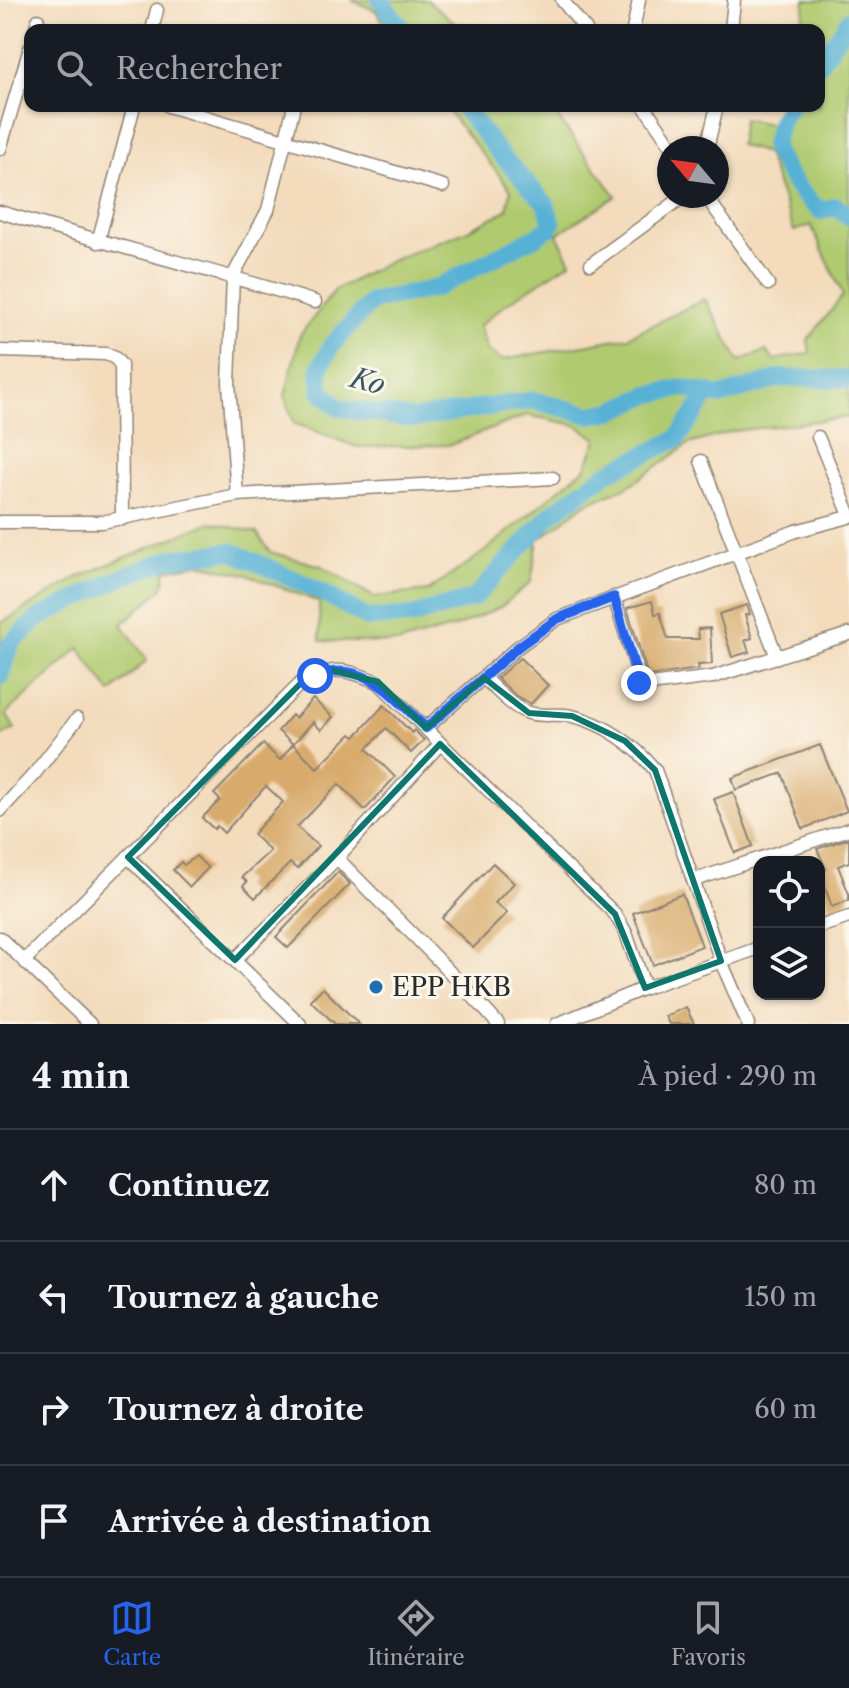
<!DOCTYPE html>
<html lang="fr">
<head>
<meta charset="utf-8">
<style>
  :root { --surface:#171b24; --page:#20242c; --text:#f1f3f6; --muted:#9ea1a6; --line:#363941; --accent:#2563eb }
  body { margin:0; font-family:"Libre Caslon Text",serif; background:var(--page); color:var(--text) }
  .controls { position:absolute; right:24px; bottom:24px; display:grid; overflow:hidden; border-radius:16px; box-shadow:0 2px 6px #0004 }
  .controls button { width:72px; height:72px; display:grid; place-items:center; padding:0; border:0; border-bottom:2px solid var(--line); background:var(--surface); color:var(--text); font:40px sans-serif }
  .compass { position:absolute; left:657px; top:136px; width:72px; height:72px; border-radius:50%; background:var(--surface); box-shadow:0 2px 6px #0004; rotate:299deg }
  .stop { position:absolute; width:24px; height:24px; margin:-18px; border:6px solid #2563eb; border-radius:50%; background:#fff }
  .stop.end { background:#2563eb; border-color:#fff; box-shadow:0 2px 8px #0008 }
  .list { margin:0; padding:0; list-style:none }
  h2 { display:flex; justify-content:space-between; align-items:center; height:104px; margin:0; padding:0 32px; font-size:34px }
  h2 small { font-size:26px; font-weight:400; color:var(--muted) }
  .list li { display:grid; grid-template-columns:52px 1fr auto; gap:24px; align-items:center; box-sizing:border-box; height:112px; padding:0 32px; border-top:2px solid var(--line) }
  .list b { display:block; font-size:30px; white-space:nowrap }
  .list em { font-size:26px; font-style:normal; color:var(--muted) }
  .icon { flex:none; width:44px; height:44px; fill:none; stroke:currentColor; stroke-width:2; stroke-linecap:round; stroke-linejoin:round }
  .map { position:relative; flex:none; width:849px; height:1024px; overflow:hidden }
  .search { position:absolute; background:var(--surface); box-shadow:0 2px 6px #0004; left:24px; right:24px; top:24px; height:88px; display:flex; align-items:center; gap:20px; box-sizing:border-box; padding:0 28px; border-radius:16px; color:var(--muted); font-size:30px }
  .sheet { height:552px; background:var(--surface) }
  nav { display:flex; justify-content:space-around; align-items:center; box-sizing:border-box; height:112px; border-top:2px solid var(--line); background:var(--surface); font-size:22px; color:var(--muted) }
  nav a { display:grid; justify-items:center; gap:4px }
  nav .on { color:var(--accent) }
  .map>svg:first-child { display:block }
  .green { fill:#b0ca70; stroke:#6e7a4e; stroke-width:2 }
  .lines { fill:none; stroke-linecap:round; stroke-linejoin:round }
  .river { stroke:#57b1d5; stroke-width:18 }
  .building { fill:#d8ab6c }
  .minor-casing { stroke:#8f8374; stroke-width:15 }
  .minor { stroke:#fff; stroke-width:12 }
  .route { stroke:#2563eb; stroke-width:10 }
  .marked { fill:none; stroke:#0f766e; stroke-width:6; stroke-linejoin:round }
  .poi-dot { fill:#1f6fb2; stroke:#fbf7ec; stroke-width:3 }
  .labels { text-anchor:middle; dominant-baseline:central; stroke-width:6; stroke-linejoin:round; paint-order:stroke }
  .poi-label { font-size:26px; fill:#2b2b2b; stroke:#fbf7ec; text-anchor:start }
  .water-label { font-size:28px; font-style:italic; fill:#3a5a66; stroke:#fbf7ec }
</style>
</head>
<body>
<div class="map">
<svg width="849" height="1024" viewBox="0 0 849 1024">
  <rect width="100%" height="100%" fill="#fbf7ec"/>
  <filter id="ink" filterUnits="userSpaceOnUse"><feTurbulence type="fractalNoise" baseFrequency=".0125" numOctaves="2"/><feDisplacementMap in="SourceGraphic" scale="16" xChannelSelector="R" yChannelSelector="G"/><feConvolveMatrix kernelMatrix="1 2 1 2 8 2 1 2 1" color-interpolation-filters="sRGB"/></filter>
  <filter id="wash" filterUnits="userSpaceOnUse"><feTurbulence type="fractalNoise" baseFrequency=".006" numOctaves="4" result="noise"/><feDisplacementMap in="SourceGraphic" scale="32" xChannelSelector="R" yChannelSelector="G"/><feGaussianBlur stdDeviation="1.8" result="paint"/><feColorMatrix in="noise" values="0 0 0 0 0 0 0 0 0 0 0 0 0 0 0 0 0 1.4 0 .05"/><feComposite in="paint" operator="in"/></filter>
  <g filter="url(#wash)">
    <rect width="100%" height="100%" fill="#f3dbbc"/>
    <g class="green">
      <path d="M351 0H427L464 30H389L375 10Z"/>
      <path d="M805 0H849V417L734 431 689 444 627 487 587 503 538 540 531 582 501 607 458 626 399 643 320 641 319 602 245 574 199 564 166 570 163 588 122 624 147 660 111 693 79 648 6 714 15 729 0 737 1 623 78 577 211 522 257 533 270 552 321 566 374 597 428 591 484 552 586 467 597 439 576 425 527 415 450 445 357 447 294 423 285 396 300 335 335 290 392 260 468 230 507 210 511 190 444 106H549L616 196 557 234 571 262 504 305 479 326 487 350 502 360 628 337 705 299 739 361 766 351 774 360 810 353 808 340 843 295 811 225 794 231 766 153 739 145 743 119 772 124 783 106H819V30H802Z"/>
    </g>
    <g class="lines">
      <g class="river">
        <path d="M380 0 403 30"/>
        <path d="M819 64 849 20"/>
        <path d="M462 106 499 153 546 204 552 223 549 228 531 239 434 289 372 301 331 346 319 370 321 391 339 408 413 419 532 400 590 415 613 411 648 395 683 388 721 396 781 378 849 379"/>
        <path d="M790 106 780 121 773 146C785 172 798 193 821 211L836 206 849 216"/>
        <path d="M0 677 11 643 40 617 114 581 169 559 231 551 320 591 367 618 412 616 474 598 551 514 607 473 677 439 709 393"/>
      </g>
    </g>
    <g id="blocks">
      <g class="building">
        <path d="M652 601 655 614 660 613 668 639H699L698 629 710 628 712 664 698 665 699 669 648 676 627 608Z"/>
        <path d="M747 605 750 614 745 615 752 638 745 640 749 652 732 657 719 614Z"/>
        <path d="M520 658 548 685 531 704 516 696 497 678Z"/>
        <path d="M313 699 333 717 321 730 313 722 293 744 278 731 292 715 295 718Z"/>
        <path d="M384 705 412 733 414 730 424 740 411 753 386 728 367 749 395 777 365 810 339 784 297 827 318 846 297 869 290 863 255 898 243 886 247 882 242 877 270 851 253 834 283 802 266 786 224 833 217 826 214 829 202 818 220 800 214 794 263 744 280 760 293 744 317 768 351 734 355 737Z"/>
        <path d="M820 745 847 811 803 829 782 773 736 790 732 778Z"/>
        <path d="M733 792 753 846 735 853 714 799Z"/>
        <path d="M849 838V862L838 866 849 894V900L832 907 819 871 826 869 817 849Z"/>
        <path d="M196 856 208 868 190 887 173 870 181 862 184 865Z"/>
        <path d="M493 863 514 883 495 903 507 913 473 948 442 918Z"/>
        <path d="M338 872 350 884 288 948 276 937Z"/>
        <path d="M682 894 702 946 653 965 633 913Z"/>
        <path d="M323 988 359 1024H335L310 1000Z"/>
        <path d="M686 1007 694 1024H669L665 1016Z"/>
      </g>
    </g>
  </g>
  <g filter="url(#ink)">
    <use href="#blocks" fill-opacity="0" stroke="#8f8374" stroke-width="2"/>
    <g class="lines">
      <defs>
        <g id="minor">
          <path d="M562 0 586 30"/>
          <path d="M35 30 38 20"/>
          <path d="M152 30 157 10"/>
          <path d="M633 30 639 0"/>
          <path d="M731 30 734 0"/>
          <path d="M168 106 443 186"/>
          <path d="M644 106 673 148"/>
          <path d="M707 148 717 106"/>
          <path d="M0 149 30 48"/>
          <path d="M706 196 768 284"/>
          <path d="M0 212C105 244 211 269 315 302"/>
          <path d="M98 242 134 106"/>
          <path d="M591 264 684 196"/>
          <path d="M0 351 106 354 115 358 121 365 122 519"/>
          <path d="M818 437 849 513"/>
          <path d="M701 461 777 657"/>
          <path d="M237 495 229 383 233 276 268 210 294 106"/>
          <path d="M0 522H102L237 495 553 478"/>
          <path d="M614 597 642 686 713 677 849 634"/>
          <path d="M484 678C497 690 512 708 529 713 542 717 558 713 572 716 604 723 635 745 655 770L721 961 748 1024"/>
          <path d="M426 728 518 647 557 619 796 531 849 517"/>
          <path d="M0 811 35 773 77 719"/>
          <path d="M128 857 300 1024"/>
          <path d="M337 858 440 744"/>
          <path d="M695 880 849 829"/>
          <path d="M819 927 849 917"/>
          <path d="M0 938 90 1024"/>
          <path d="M25 960 302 682C335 665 344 669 378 682L615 914 626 933 645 988"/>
          <path d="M235 960 337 858C391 914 447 966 498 1024"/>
          <path d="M557 1024 645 988 759 948"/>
        </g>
      </defs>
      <use href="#minor" class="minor-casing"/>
      <use href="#minor" class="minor"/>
    </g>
  </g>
  <g class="lines" filter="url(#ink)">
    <path class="route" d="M315 676C365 658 394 697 426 728L518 647 557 619 614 597 639 683"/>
  </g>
  <path class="marked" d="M332 670 378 682 426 728 484 678 529 713 572 716 625 741 655 770 721 961 645 988 615 914 440 744 235 960 128 857 302 682Z"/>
  <circle class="poi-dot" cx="376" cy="987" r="8"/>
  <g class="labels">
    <g class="poi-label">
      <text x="392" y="987">EPP HKB</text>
    </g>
    <g class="water-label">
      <text transform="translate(368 381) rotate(14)">Ko</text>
    </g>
  </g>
</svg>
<div class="controls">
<button><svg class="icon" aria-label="locate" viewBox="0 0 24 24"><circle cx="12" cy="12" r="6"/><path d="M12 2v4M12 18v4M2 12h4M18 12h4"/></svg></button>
<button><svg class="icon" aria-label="layers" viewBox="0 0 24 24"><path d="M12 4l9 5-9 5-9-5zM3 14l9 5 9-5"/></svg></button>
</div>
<svg class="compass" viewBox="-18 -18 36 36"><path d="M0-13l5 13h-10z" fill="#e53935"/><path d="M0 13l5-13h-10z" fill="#9ea1a6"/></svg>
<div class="stop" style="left:315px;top:676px"></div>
<div class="stop end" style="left:639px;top:683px"></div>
<div class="search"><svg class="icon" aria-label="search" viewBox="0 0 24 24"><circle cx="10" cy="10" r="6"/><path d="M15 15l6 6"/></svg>Rechercher</div>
</div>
<section class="sheet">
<h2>4 min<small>À pied · 290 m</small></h2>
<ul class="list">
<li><svg class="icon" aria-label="ahead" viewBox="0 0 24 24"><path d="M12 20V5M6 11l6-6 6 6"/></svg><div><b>Continuez</b></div><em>80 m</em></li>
<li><svg class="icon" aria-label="left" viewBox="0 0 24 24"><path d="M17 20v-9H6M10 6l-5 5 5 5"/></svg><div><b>Tournez à gauche</b></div><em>150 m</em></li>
<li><svg class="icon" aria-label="right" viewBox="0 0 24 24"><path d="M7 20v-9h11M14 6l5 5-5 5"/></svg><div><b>Tournez à droite</b></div><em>60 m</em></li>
<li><svg class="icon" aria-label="arrive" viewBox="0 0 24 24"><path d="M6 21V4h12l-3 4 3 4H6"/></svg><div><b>Arrivée à destination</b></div></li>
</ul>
</section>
<nav>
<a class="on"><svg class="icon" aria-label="map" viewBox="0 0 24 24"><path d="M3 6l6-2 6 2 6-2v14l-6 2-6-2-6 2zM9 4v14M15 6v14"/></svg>Carte</a>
<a><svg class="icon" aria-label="directions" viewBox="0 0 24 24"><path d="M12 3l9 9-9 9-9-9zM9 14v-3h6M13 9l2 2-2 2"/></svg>Itinéraire</a>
<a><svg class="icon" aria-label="saved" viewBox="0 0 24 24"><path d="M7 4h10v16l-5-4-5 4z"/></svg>Favoris</a>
</nav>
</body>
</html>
